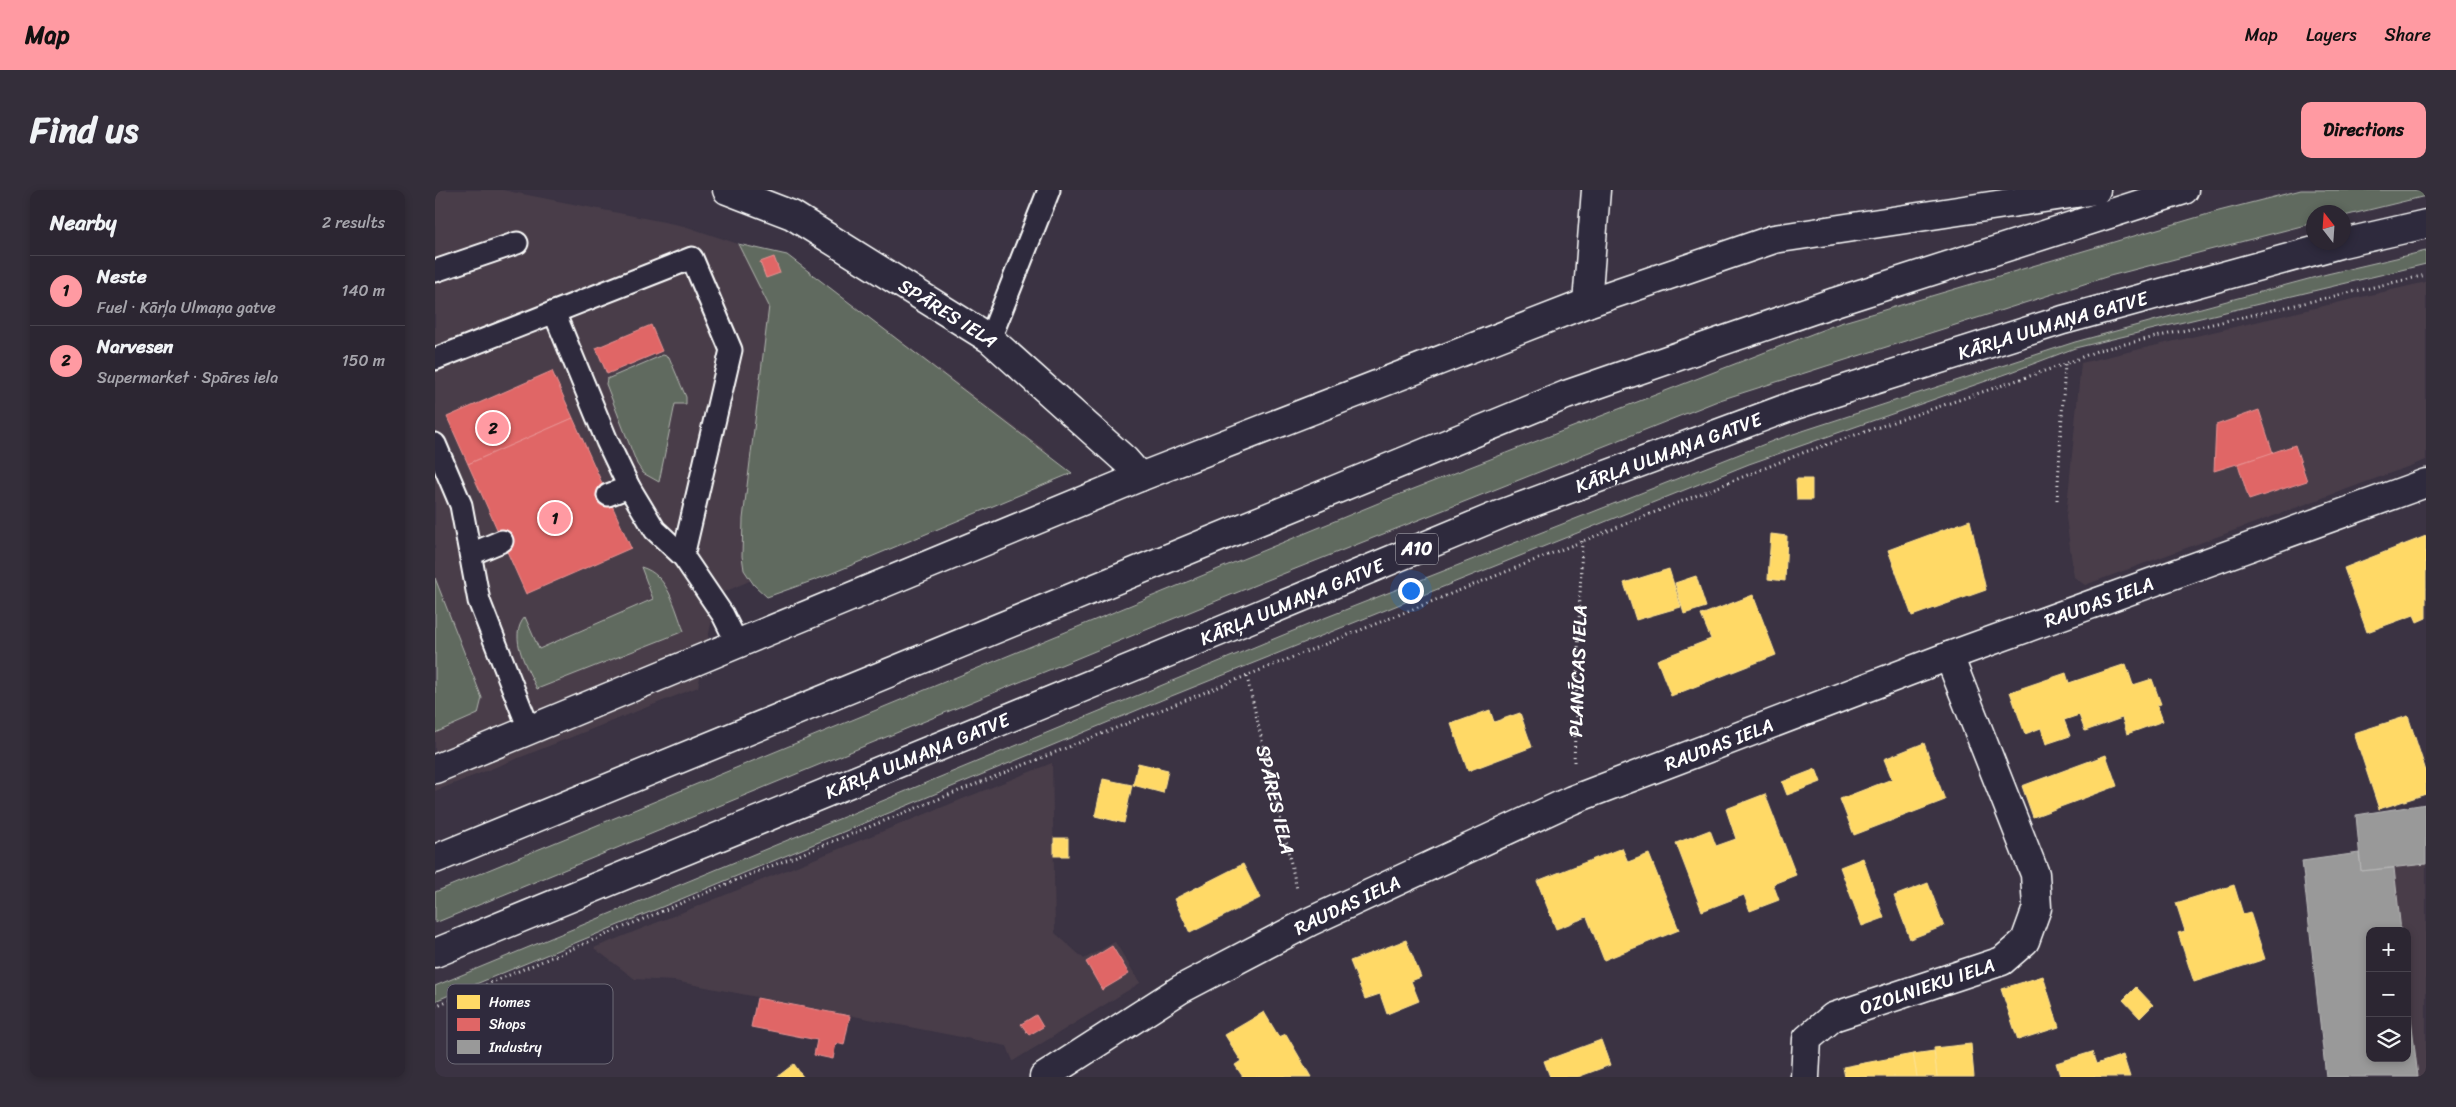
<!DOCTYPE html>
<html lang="en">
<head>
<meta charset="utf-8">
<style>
  :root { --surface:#2c2632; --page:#342e3a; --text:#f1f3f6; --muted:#a6a5ac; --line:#48434d; --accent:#ff9aa2 }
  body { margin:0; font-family:Sriracha,sans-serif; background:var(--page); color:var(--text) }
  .controls { position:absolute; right:15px; bottom:15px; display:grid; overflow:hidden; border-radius:10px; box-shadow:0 2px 8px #0003 }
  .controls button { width:45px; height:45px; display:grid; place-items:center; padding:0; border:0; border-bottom:1px solid var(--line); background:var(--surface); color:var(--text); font:25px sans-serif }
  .compass { position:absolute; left:1871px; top:15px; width:45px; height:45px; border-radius:50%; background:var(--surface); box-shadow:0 2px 8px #0003; rotate:343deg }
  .you { position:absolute; left:975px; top:400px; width:18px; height:18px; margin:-12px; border:4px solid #fff; border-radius:50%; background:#1a73e8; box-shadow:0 0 0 8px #1a73e833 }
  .badge { display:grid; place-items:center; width:32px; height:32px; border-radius:50%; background:var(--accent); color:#111; font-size:16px; font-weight:700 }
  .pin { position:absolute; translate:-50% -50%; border:2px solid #fff; box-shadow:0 1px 5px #0006 }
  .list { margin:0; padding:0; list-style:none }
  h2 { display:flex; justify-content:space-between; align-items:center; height:65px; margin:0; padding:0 20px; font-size:21px }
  h2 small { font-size:16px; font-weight:400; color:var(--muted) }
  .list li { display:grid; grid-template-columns:32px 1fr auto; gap:15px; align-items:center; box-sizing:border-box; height:70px; padding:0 20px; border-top:1px solid var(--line) }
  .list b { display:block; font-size:19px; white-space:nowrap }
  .list p { margin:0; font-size:16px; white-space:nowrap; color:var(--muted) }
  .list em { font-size:16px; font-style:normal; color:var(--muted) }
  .icon { flex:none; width:28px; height:28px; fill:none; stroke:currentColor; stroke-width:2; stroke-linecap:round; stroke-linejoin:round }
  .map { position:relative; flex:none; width:1991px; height:887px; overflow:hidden; border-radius:10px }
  header { display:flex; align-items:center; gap:30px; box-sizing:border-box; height:70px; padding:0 25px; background:var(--accent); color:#111 }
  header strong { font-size:24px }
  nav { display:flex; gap:28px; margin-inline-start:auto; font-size:18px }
  .intro { display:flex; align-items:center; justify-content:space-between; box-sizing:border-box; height:120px; padding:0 30px }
  h1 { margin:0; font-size:35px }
  .button { padding:12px 22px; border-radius:10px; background:var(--accent); color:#111; font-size:18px; font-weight:700 }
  main { display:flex; gap:30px; padding:0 30px }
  aside { flex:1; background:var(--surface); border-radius:10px; box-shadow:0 2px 8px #0003 }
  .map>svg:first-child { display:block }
  .built { fill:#4a3e4a; fill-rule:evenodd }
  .green { fill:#606a5e; stroke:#b0b4ae }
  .homes { fill:#ffd966; stroke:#ffe494 }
  .shops { fill:#e06666; stroke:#e99494 }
  .industry { fill:#999; stroke:#b8b8b8 }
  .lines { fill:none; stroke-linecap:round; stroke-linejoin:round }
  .service-casing { stroke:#fff; stroke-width:25 }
  .minor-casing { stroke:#fff; stroke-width:31 }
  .trunk-casing { stroke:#fff; stroke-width:31 }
  .path { stroke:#fff; stroke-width:3; stroke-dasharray:1 4; stroke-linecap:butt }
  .service { stroke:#2f2a3d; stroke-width:21 }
  .minor { stroke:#2f2a3d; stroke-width:28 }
  .trunk { stroke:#2f2a3d; stroke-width:28 }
  .labels { text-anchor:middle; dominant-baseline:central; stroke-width:5; stroke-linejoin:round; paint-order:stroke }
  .shield { fill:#2f2a3d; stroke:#c1bfc5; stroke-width:1 }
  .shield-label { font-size:18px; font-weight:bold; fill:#fff }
  .street-label { font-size:19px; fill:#fff; stroke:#2f2a3d }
  .key { fill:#2f2a3d; stroke:#6d6a77; stroke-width:1 }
  .key-label { font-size:14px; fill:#fff }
</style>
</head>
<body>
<header>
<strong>Map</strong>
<nav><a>Map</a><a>Layers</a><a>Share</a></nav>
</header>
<div class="intro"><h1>Find us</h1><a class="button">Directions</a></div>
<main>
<aside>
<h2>Nearby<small>2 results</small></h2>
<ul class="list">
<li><span class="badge">1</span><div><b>Neste</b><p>Fuel · Kārļa Ulmaņa gatve</p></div><em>140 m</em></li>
<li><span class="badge">2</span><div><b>Narvesen</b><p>Supermarket · Spāres iela</p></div><em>150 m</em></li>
</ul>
</aside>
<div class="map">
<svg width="1991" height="887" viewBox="0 0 1991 887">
  <rect width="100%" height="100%" fill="#3b3343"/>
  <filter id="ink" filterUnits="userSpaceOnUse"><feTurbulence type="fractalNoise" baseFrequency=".02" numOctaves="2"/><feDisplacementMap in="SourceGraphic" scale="10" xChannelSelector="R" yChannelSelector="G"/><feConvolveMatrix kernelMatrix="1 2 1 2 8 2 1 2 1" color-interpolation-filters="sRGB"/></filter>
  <g filter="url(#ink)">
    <g class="built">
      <path d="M0 0H67L249 36 303 54 352 65 613 262 282 405 263 497 0 601Z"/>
      <path d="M1991 92V270L1650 395 1639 387 1631 327 1646 173Z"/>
      <path d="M617 573 620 743 649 769 680 752 705 793 578 871 572 856 240 791 200 789 159 758Z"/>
      <path d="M1991 614V887H1891L1867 671 1924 663 1921 625ZM1935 741H1972V868H1935Z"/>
    </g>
    <g class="green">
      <path d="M1866 0H1991V6L1909 26 1908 22H1878V33L1671 87 1285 210 825 393 0 733V702L958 307 1405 133 1780 22Z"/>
      <path d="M303 54 352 65 637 283 388 387 332 407 319 395 309 380 307 366 308 329 334 116Z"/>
      <path d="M1991 61V74L1640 158 1574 183 1314 274 734 507 0 811V796L887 429 1340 250 1640 152 1892 84Z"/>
      <path d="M228 165 234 167 251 207V214H240L224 292 208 283 202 274 171 194 172 189Z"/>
      <path d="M206 377C234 385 239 417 249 441L102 499C93 479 72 447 90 427L104 459 218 409Z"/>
      <path d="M0 388 47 508 43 524 0 543Z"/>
    </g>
    <g class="homes">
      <path d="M1361 289H1377V310H1362Z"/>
      <path d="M1535 330 1551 400 1477 426 1453 360Z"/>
      <path d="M1336 344 1352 346 1350 391 1333 389Z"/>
      <path d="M1991 346V428L1982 432 1979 425 1932 442 1909 378Z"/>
      <path d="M1234 379 1246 417 1201 430 1189 393Z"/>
      <path d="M1261 386 1271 417 1249 424 1240 393Z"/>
      <path d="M1318 405 1341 465 1236 506 1222 470 1276 449 1266 425Z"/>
      <path d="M1691 474 1698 495 1717 489 1726 514 1722 515 1728 531 1692 544 1687 528 1650 541 1644 525 1629 530 1635 546 1611 554 1606 538 1590 544 1575 502 1631 483 1634 493Z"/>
      <path d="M1055 520 1059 532 1085 523 1097 557 1033 581 1016 534Z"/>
      <path d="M1973 526 1991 581V604L1944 619 1919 543Z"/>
      <path d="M1489 553 1510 610 1419 645 1405 609 1457 589 1449 569Z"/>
      <path d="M1671 565 1682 596 1598 627 1587 596Z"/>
      <path d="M703 573 733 580 728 603 698 595Z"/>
      <path d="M1381 579 1386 592 1352 605 1347 592Z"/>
      <path d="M668 589 697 595 689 633 660 626Z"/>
      <path d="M1330 604 1361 685 1338 694 1344 710 1315 721 1309 705 1267 721 1241 653 1275 640 1281 656 1301 649 1291 619Z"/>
      <rect x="619" y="648" width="14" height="18"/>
      <path d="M1187 658 1193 672 1214 664 1244 740 1169 770 1152 727 1121 739 1102 691Z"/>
      <path d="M1428 668 1449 728 1427 736 1405 677Z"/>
      <path d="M808 674 825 708 755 743 739 709Z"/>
      <path d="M1493 693 1509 736 1475 749 1459 706Z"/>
      <path d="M1799 695 1808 724 1815 722 1830 769 1759 792 1743 743 1750 741 1741 713Z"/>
      <path d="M971 750 986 787 976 791 984 811 952 824 945 804 930 809 915 771Z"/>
      <path d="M1608 786 1624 837 1583 850 1566 799Z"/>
      <path d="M1701 797 1718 815 1705 828 1688 810Z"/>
      <path d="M829 822 844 847 851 844 876 887H808L800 875 806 871 790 845Z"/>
      <path d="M1166 850 1175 875 1143 887H1115L1109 871Z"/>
      <path d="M1536 854 1539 887H1502L1499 858Z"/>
      <path d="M1499 861 1502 887H1482L1478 864Z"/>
      <path d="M1657 862 1661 874 1688 865 1695 887H1622L1625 886 1621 873Z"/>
      <path d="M1478 864 1482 887H1410L1408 877Z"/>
      <path d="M359 874 368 887H342Z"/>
    </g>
    <g class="shops">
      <path d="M339 67 345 83 331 88 325 72Z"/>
      <path d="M216 135 227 161 172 184 161 158Z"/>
      <path d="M117 181 138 228 33 274 12 227Z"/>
      <path d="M1824 220 1838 263 1779 281 1781 235Z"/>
      <path d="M138 228 196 358 91 404 33 274Z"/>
      <path d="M1860 255 1872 291 1814 310 1803 274Z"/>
      <path d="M677 756 694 784 667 800 651 772Z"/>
      <path d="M322 808 415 826 409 855 401 853 398 869 379 865 382 850 316 837Z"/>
      <path d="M601 825 608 837 594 845 586 834Z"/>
    </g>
    <g class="industry">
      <path d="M1991 614V674L1926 681 1921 625Z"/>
      <path d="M1924 663 1926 681 1959 678 1966 741H1935V868H1972V794L1983 887H1891L1867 671Z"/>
    </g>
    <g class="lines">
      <defs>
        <g id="service">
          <path d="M0 81 82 53"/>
          <path d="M119 122 172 251 194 297 220 340 248 366"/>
          <path d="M555 149 614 0"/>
          <path d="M0 169 257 68 296 160 248 366 288 425 303 455"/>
          <path d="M0 254 26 315 44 411 94 539"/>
          <path d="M173 305 194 297"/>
          <path d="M36 364 67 351"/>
        </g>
        <g id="minor">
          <path id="s3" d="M292 0 357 25 555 149 690 270 705 287"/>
          <path d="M1152 113 1161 0"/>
          <path id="s4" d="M609 887 746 799 874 732 1137 610 1514 466 1991 293"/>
          <path id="s5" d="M1370 887 1372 849 1398 827 1567 771 1590 751 1602 718 1600 684 1514 466"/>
        </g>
        <g id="trunk">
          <path d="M0 579 705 287 1152 113 1339 49 1661 0"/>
          <path d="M0 669 1131 205 1400 112 1749 0"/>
          <path id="s6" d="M0 763 783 442 1069 323 1360 215 1628 130 1908 53 1991 34"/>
        </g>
      </defs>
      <use href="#service" class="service-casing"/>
      <use href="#minor" class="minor-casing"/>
      <use href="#trunk" class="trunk-casing"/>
      <g class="path">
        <path d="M1622 310 1630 174"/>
        <path id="s1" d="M812 487 862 699"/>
        <path id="s2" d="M1139 572 1147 351"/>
        <path d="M0 816 304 689 1370 262 1630 174 1664 160 1991 85"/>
      </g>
      <use href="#service" class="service"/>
      <use href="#minor" class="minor"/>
      <use href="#trunk" class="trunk"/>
    </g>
  </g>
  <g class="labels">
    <rect class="shield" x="961" y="343.5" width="42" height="31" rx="4"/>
    <g class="shield-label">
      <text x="982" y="359">A10</text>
    </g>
    <g class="street-label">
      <text stroke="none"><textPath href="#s3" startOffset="254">SPĀRES IELA</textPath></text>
      <text stroke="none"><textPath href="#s6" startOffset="1736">KĀRĻA ULMAŅA GATVE</textPath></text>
      <text stroke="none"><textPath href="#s6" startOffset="1331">KĀRĻA ULMAŅA GATVE</textPath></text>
      <text stroke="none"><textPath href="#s6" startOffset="926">KĀRĻA ULMAŅA GATVE</textPath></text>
      <text stroke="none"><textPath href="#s4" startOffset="1160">RAUDAS IELA</textPath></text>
      <text stroke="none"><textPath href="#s2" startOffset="91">PLANĪCAS IELA</textPath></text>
      <text stroke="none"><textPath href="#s4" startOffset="754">RAUDAS IELA</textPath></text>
      <text stroke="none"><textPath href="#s6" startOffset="521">KĀRĻA ULMAŅA GATVE</textPath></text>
      <text stroke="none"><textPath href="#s1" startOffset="126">SPĀRES IELA</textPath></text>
      <text stroke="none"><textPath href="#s4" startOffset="349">RAUDAS IELA</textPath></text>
      <text stroke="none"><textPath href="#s5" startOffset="171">OZOLNIEKU IELA</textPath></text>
    </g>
  </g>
  <rect x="12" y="794" width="166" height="80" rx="8" class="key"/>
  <rect x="22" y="805" width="23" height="14" fill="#ffd966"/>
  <rect x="22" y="828" width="23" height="13" fill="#e06666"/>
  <rect x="22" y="850" width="23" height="14" fill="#999"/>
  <g class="key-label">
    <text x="54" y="817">Homes</text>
    <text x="54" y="839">Shops</text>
    <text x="54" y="862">Industry</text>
  </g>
</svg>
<div class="controls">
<button>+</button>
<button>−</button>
<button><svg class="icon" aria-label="layers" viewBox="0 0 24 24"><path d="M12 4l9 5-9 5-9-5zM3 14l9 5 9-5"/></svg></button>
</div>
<svg class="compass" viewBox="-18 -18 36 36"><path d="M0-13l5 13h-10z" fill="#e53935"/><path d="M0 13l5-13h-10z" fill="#a6a5ac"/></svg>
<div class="you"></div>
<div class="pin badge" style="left:120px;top:328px">1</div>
<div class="pin badge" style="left:58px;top:238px">2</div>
</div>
</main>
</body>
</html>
